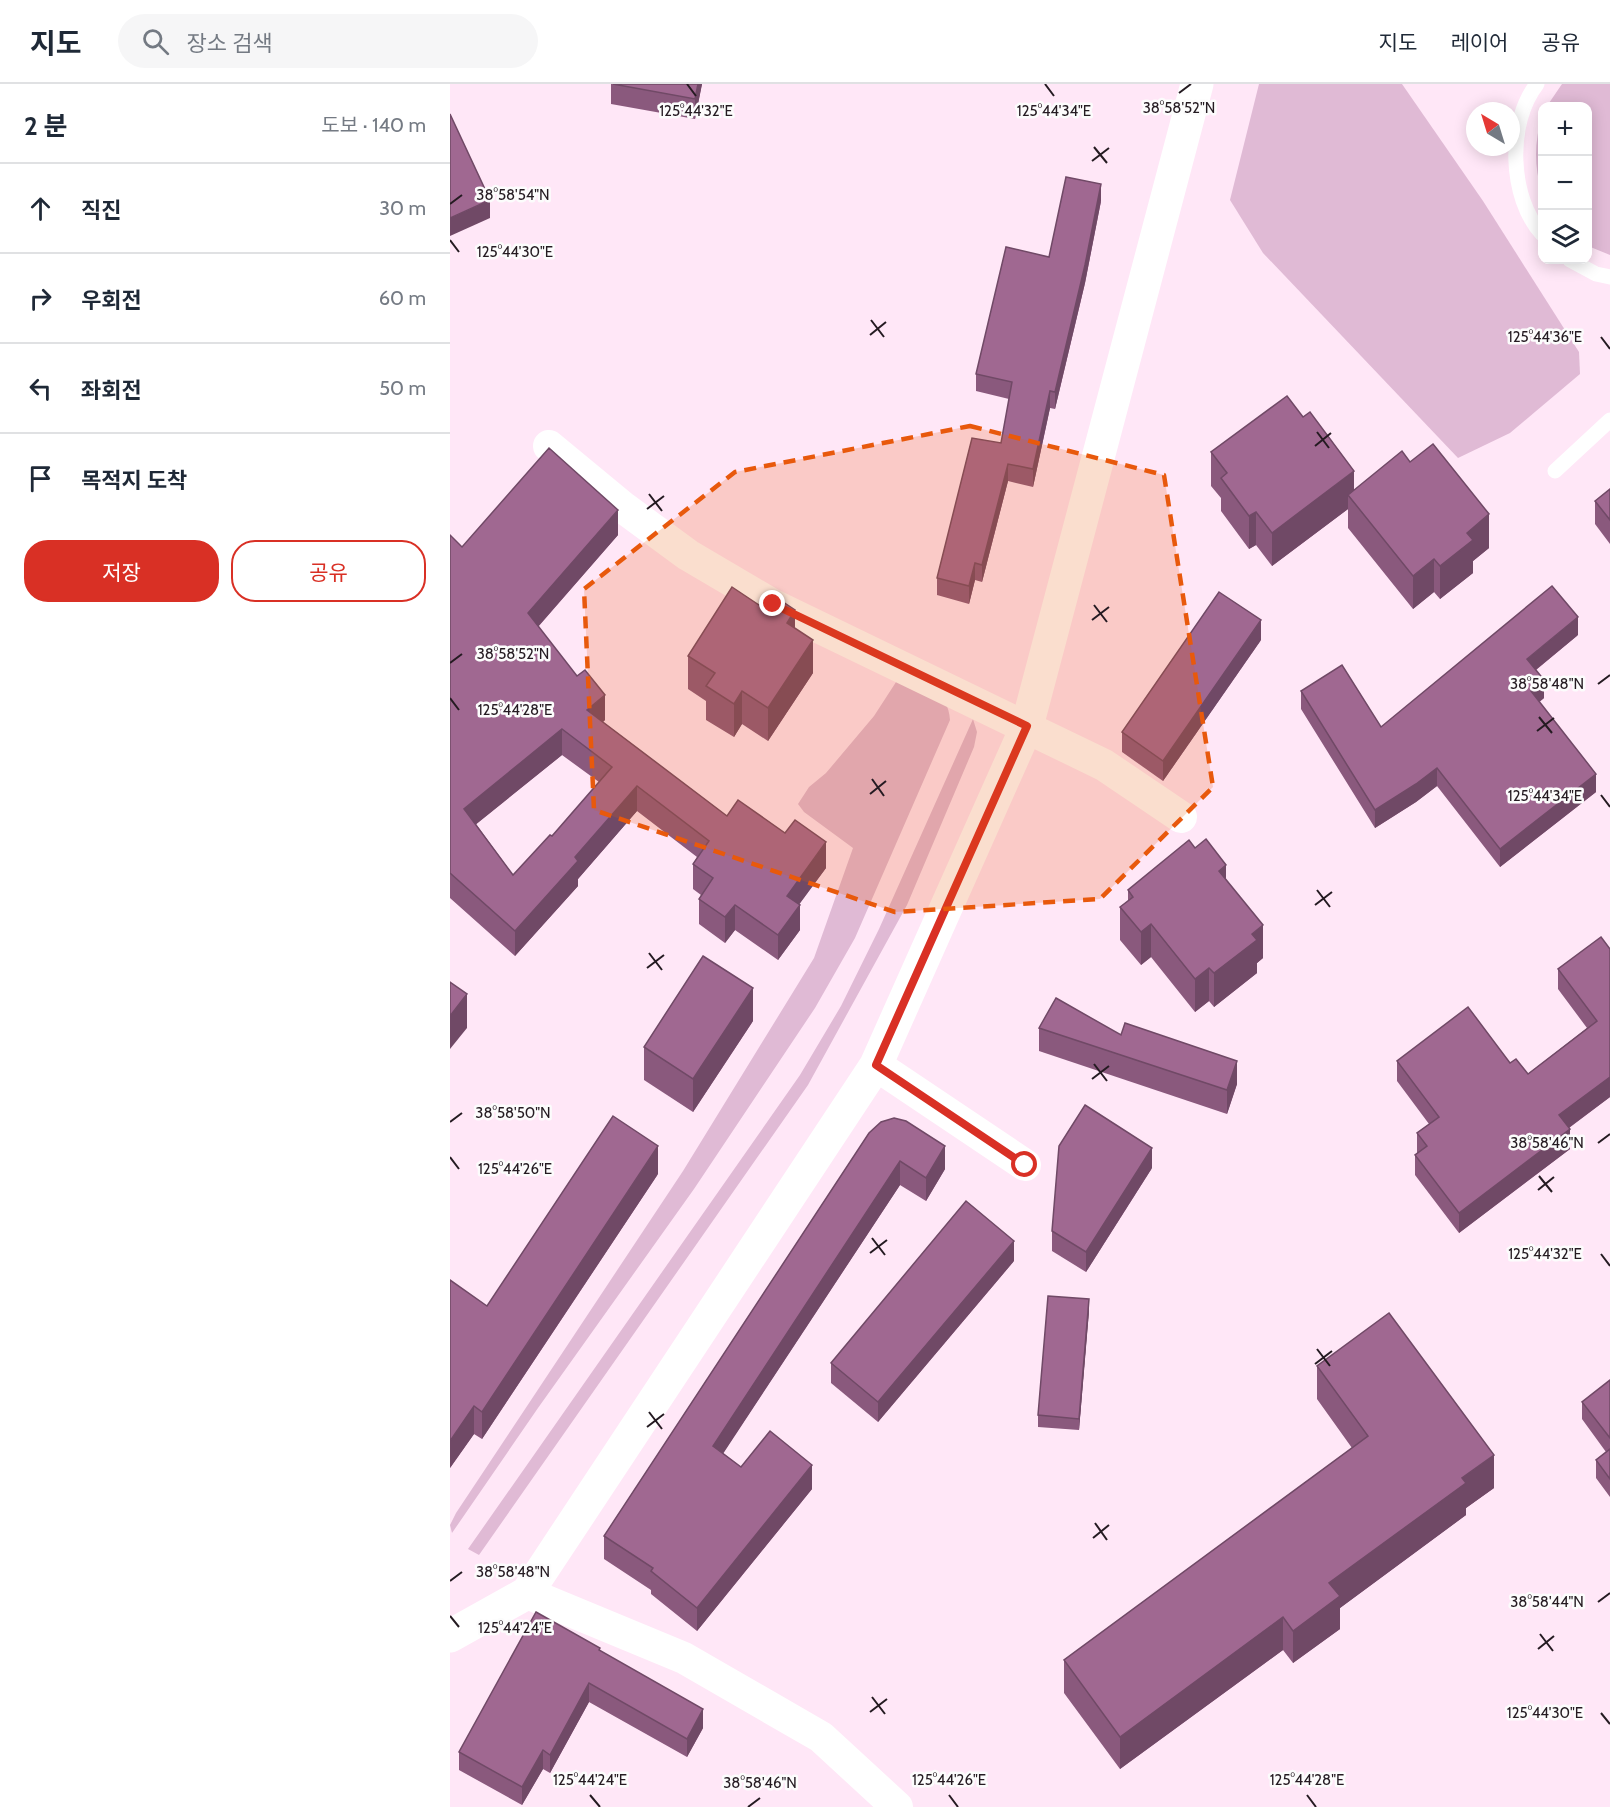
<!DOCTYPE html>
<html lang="ko">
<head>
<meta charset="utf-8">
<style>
  :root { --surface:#fff; --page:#f6f6f7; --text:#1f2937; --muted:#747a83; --line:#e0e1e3; --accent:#d93025 }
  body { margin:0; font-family:Cabin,"Noto Sans KR",sans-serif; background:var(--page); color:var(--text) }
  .controls { position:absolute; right:18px; top:18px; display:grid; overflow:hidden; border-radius:12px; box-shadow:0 3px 15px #0003 }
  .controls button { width:54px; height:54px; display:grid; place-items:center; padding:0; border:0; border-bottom:2px solid var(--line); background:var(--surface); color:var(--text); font:30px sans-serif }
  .compass { position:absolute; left:1016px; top:18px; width:54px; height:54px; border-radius:50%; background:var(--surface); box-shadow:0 3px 15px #0003; rotate:322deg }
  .stop { position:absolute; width:18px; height:18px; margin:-14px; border:4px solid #d93025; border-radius:50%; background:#fff }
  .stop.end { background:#d93025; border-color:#fff; box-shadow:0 2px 6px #0008 }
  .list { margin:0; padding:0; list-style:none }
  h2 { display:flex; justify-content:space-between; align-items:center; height:78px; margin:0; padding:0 24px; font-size:26px }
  h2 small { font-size:20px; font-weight:400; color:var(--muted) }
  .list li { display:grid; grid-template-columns:39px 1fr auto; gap:18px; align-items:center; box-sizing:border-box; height:90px; padding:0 24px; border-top:2px solid var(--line) }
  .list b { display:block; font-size:22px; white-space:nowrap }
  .list em { font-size:20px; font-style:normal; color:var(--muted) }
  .actions { display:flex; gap:12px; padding:18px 24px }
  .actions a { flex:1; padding:14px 0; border:2px solid var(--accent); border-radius:24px; text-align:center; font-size:21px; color:var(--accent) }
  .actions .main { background:var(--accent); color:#fff }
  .icon { flex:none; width:33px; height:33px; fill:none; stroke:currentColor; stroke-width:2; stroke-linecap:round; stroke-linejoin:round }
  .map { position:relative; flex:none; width:1160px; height:1723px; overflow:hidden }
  header { display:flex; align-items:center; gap:36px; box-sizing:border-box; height:84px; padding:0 30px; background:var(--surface); border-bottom:2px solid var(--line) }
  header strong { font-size:28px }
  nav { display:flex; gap:33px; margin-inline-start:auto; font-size:21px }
  .search { width:420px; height:54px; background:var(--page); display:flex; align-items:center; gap:15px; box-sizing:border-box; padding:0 21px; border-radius:33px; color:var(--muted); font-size:22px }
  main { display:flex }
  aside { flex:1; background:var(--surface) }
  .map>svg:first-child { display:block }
  .green { fill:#e0bad5 }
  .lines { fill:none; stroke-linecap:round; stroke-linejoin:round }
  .service { stroke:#fff; stroke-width:15 }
  .minor { stroke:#fff; stroke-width:32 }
  .tertiary { stroke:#fff; stroke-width:33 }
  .wall { fill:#8a597d; fill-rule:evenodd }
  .shaded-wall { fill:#704966 }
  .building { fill:#a06891; stroke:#704966; stroke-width:1.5; fill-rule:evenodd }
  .route { stroke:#d93025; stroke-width:8 }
  .marked { fill:#e8590c; fill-opacity:0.2; stroke:#e8590c; stroke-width:4.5; stroke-dasharray:12 8; stroke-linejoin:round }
  .ticks { fill:none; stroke:#251b22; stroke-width:2 }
  .ticks-label { font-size:15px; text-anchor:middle; fill:#251b22; stroke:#fcfcfc; stroke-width:5; stroke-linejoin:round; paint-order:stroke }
</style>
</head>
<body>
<header>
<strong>지도</strong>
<div class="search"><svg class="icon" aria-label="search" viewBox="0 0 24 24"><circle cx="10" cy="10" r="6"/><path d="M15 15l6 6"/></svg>장소 검색</div>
<nav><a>지도</a><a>레이어</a><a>공유</a></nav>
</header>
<main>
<aside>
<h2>2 분<small>도보 · 140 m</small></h2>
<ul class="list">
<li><svg class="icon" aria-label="ahead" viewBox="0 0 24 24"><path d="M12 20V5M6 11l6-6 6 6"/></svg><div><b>직진</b></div><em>30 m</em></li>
<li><svg class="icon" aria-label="right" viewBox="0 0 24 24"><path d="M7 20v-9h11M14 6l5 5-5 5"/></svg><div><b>우회전</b></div><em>60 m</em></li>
<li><svg class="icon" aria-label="left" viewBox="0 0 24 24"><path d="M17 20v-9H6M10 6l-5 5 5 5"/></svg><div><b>좌회전</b></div><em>50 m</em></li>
<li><svg class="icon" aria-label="arrive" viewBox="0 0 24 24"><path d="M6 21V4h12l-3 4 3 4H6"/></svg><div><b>목적지 도착</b></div></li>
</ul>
<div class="actions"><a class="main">저장</a><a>공유</a></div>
</aside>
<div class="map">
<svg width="1160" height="1723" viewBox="0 0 1160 1723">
  <rect width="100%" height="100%" fill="#ffe7f7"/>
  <g class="green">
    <path d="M809 0H952L1033 117 1129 268 1130 290 1060 349 1008 374 813 169 780 116Z"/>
    <path d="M1112 0H1160V171L1138 162V22H1097Z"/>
    <path d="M1092 32V109C1084 82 1084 59 1092 32Z"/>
    <path d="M448 595C472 604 499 606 500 636L405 854 365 924 244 1105 88 1324 2 1449 0 1441 6 1429 233 1087 364 874 403 764 354 728 348 720 359 703 376 689 424 632Z"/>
    <path d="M523 635 527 648 524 663 457 821 358 1001 29 1471 18 1465 350 991 391 922 429 845Z"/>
  </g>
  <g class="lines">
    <g class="service">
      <path d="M1087 0C1057 38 1059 114 1092 150"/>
      <path d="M1120 176 1146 190 1160 193"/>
      <path d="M1105 387 1160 336"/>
    </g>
    <g class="minor">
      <path d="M99 362 174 424 238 471 323 521 654 681 731 733"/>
      <path d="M426 981 575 1081"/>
      <path d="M77 1509 234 1574 371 1653 447 1723"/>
    </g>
    <path class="tertiary" d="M0 1552 77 1509 426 981 577 642 747 0"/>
  </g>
  <g class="wall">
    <path d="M161 0H252L245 35 161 20Z"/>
    <path d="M651 117 635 199 605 325 600 324 583 403 558 397 532 498 525 496 519 520 487 511V494L551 359 559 315 526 307V290L599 173Z"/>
    <path d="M761 368 904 406 960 378 1039 464 1023 477V489L990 515 984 508 963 525 898 444V425L822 482 806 461 799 465 771 427V414L761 402Z"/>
    <path d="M1160 405V460L1145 440V417Z"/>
    <path d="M0 451 12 463 168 451 88 543 155 636 153 638 277 732 376 784 349 820 350 846 328 876 285 846 275 859 249 840V815L251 811 243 805V780L247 773 187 727 128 795V802L65 872 0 814ZM112 671 149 698 102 752 63 791 26 740Z"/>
    <path d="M345 544 363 589 318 657 292 640 284 653 256 636V617L238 605V572Z"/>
    <path d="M1128 551 1086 586 1094 614 1089 618 1146 708 1050 783 987 702 966 718 925 744 851 625V607L931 643Z"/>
    <path d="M811 556 713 697 672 668V648Z"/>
    <path d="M745 764 776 796 813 874 807 879V889L764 923 759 917 745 928 701 873 691 881 670 856V823L678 817V806Z"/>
    <path d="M1160 865V1013L1119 1044 1120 1065 1009 1149 965 1091V1071L967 1069V1049L979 1040 947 997V977L1060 979 1078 990 1137 944 1108 905V885Z"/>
    <path d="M303 937 243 1028 194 996V963Z"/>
    <path d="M589 944 671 951 787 1000 777 1030 589 967Z"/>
    <path d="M419 1049 495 1085 476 1117 450 1101 273 1369 291 1383 362 1405 247 1547 201 1510V1506L154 1475V1452Z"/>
    <path d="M702 1084 636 1188 602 1167V1147Z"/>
    <path d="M208 1090 32 1355 24 1350 0 1384 37 1222Z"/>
    <path d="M564 1177 428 1338 381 1299V1279Z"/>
    <path d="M639 1227 629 1346 588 1343V1331Z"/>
    <path d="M867 1282 1044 1404 1016 1424V1431L890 1524V1545L843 1579 833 1566 670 1685 614 1609V1576L902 1364 867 1315Z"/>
    <path d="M1160 1296V1413L1146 1394V1376L1156 1368 1132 1335V1318Z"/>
    <path d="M150 1567 253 1644 237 1673 139 1618 100 1689 93 1685 72 1721 9 1686V1668Z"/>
  </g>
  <g class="shaded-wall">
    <path d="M248 0H252L245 35V15Z"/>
    <path d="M651 100V117L635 199 605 325V308Z"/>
    <path d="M40 116V134L0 152V134Z"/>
    <path d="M600 307V324L583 403V385Z"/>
    <path d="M558 380V397L532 498V481Z"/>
    <path d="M904 387V419L898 411V425L822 482V449Z"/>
    <path d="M168 426V451L78 554V529Z"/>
    <path d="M806 428V461L799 465V432Z"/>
    <path d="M1039 430V464L1023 477V489L990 515V482L1017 449Z"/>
    <path d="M984 475V508L963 525V492Z"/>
    <path d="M525 479V496L519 520V502Z"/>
    <path d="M345 526V559L337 539Z"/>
    <path d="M1128 533V551L1077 593V575Z"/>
    <path d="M811 536V556L713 697V677Z"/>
    <path d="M363 556V589L318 657V624Z"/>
    <path d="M1094 596V614L1081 625V607Z"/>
    <path d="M292 607V640L284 653V620Z"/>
    <path d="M155 611V636L137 651V626Z"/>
    <path d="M112 645V671L14 750V725Z"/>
    <path d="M987 684V702L966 718 925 744V726Z"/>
    <path d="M1146 690V708L1050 783V765Z"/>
    <path d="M187 702V727L128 795V802L65 872V847L125 773Z"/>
    <path d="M376 758V784L337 837V812Z"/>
    <path d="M776 781V814L769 787Z"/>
    <path d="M285 821V846L275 859V833Z"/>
    <path d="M350 821V846L328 876V851Z"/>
    <path d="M701 840V873L691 881V848Z"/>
    <path d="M813 841V874L807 879V889L764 923V889L802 850Z"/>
    <path d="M759 884V917L745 928V895Z"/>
    <path d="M303 904V937L243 1028V995Z"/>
    <path d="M17 910V944L0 965V932Z"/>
    <path d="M787 977V1000L777 1030V1006Z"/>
    <path d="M1160 993V1013L1109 1051V1031Z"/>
    <path d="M1120 1045V1065L1009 1149V1129Z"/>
    <path d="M208 1062V1090L32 1355V1328Z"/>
    <path d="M495 1062V1085L476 1117V1094Z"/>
    <path d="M702 1064V1084L636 1188V1168Z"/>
    <path d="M450 1077V1101L263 1385V1362Z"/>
    <path d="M564 1157V1177L428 1338V1318Z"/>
    <path d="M639 1215V1227L629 1346V1335Z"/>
    <path d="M24 1322V1350L0 1384V1357Z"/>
    <path d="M1044 1371V1404L1016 1424V1431L890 1524V1545L843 1579V1547L879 1499 1012 1394Z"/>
    <path d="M362 1381V1405L247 1547V1524Z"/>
    <path d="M833 1533V1566L670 1685V1653Z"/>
    <path d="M139 1599V1618L100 1689V1671Z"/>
    <path d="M253 1625V1644L237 1673V1655Z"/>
    <path d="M93 1666V1685L72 1721V1703Z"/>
  </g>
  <g class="building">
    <path d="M163 0H248L245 15Z"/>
    <path d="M0 30 40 116 0 134Z"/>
    <path d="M616 93 651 100 635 181 605 308 600 307 583 385 558 380 532 481 525 479 519 502 487 494 522 354 551 359 562 298 526 290 556 163 599 173Z"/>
    <path d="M837 312 853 333 860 328 904 387 822 449 806 428 799 432 771 394 777 389 761 368Z"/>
    <path d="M983 360 1039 430 1017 449 1023 456 990 482 984 475 963 492 898 411 952 367 960 378Z"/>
    <path d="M99 364 168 426 78 529 127 592 135 586 155 611 137 626 277 732 288 716 335 749 345 736 376 758 337 812 350 821 328 851 285 821 275 833 249 815 263 794 243 780 259 757 187 702 125 773 128 777 65 847 0 789V451L12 463ZM112 645 162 683 102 752 100 751 63 791 14 725Z"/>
    <path d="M1160 405V436L1145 417Z"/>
    <path d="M1102 502 1128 533 1077 575 1094 596 1081 607 1146 690 1050 765 987 684 966 700 925 726 851 607 892 581 931 643Z"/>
    <path d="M282 503 309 521 318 508 345 526 337 539 363 556 318 624 292 607 284 620 256 602 265 589 238 572Z"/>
    <path d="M769 508 811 536 713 677 672 648Z"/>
    <path d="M756 755 776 781 769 787 813 841 802 850 807 856 764 889 759 884 745 895 701 840 691 848 670 823 683 813 678 806 739 756 745 764Z"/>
    <path d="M1151 853 1160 865V993L1109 1031 1120 1045 1009 1129 965 1071 977 1062 967 1049 989 1033 947 977 1018 923 1060 979 1066 975 1078 990 1147 937 1108 885Z"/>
    <path d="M253 872 303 904 243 995 194 963Z"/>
    <path d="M0 898 17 910 0 932Z"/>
    <path d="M606 914 671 951 675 939 787 977 777 1006 589 944Z"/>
    <path d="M635 1021 702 1064 636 1168 602 1147 609 1062Z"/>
    <path d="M163 1032 208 1062 32 1328 24 1322 0 1357V1196L37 1222Z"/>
    <path d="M444 1034 456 1037 495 1062 476 1094 450 1077 263 1362 291 1383 320 1347 362 1381 247 1524 201 1487 203 1484 154 1452 419 1049 431 1038Z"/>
    <path d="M516 1117 564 1157 428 1318 381 1279Z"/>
    <path d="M598 1212 639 1215 629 1335 588 1331Z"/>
    <path d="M939 1229 1044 1371 1012 1394 1016 1399 879 1499 890 1512 843 1547 833 1533 670 1653 614 1576 918 1352 867 1282Z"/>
    <path d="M1160 1296V1354L1132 1318Z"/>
    <path d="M1160 1365V1395L1146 1376Z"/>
    <path d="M86 1528 150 1564 149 1566 253 1625 237 1655 139 1599 100 1671 93 1666 72 1703 9 1668Z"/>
  </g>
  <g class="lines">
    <path class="route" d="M323 520 577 642 426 981 575 1081"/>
  </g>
  <path class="marked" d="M520 342 714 391 763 703 650 815 445 828 144 726 134 505 285 388Z"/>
  <path class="ticks" d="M237 0 246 12M595 0 604 12M729 9 741 0M644 63 657 79M642 77 659 64M0 120 12 111M0 156 9 168M421 236 434 253M420 251 436 238M1151 253 1160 265M867 348 879 364M865 362 881 349M199 410 212 427M197 425 214 412M644 521 657 538M642 536 659 523M0 579 12 570M1148 600 1160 591M0 614 9 626M1089 633 1102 649M1087 647 1104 634M422 695 434 712M420 710 436 697M1151 711 1160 723M867 806 880 823M865 821 882 808M199 869 212 886M197 884 214 871M644 980 657 997M642 995 659 982M0 1038 12 1029M1148 1059 1160 1050M0 1073 9 1085M1089 1092 1102 1108M1088 1106 1104 1093M422 1154 435 1171M420 1169 437 1156M1151 1170 1160 1182M867 1265 880 1282M865 1280 882 1267M199 1328 212 1345M197 1343 214 1330M645 1439 657 1456M643 1454 659 1441M0 1497 12 1488M1148 1518 1160 1509M0 1532 9 1543M1090 1550 1103 1567M1088 1565 1104 1552M422 1613 435 1630M420 1628 437 1615M1151 1629 1160 1640M140 1711 150 1723M499 1711 508 1723M857 1711 866 1723M298 1723 310 1714"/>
  <g class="ticks-label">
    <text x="729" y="29">38°58'52"N</text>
    <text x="246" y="32">125°44'32"E</text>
    <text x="604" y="32">125°44'34"E</text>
    <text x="63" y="116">38°58'54"N</text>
    <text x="65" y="173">125°44'30"E</text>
    <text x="1095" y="258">125°44'36"E</text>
    <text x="63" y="575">38°58'52"N</text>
    <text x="1097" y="605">38°58'48"N</text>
    <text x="65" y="631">125°44'28"E</text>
    <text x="1095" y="717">125°44'34"E</text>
    <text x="63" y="1034">38°58'50"N</text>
    <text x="1097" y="1064">38°58'46"N</text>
    <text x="65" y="1090">125°44'26"E</text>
    <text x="1095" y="1175">125°44'32"E</text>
    <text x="63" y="1493">38°58'48"N</text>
    <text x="1097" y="1523">38°58'44"N</text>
    <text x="65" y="1549">125°44'24"E</text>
    <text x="1095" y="1634">125°44'30"E</text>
    <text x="140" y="1701">125°44'24"E</text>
    <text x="499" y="1701">125°44'26"E</text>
    <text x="857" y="1701">125°44'28"E</text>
    <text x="310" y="1704">38°58'46"N</text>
  </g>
</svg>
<div class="controls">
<button>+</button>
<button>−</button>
<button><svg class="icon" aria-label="layers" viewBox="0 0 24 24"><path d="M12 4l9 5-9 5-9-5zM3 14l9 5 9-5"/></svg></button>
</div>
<svg class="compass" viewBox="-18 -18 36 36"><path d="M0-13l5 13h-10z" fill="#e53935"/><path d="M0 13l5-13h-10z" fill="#747a83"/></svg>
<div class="stop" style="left:575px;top:1081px"></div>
<div class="stop end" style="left:323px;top:520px"></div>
</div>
</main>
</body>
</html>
